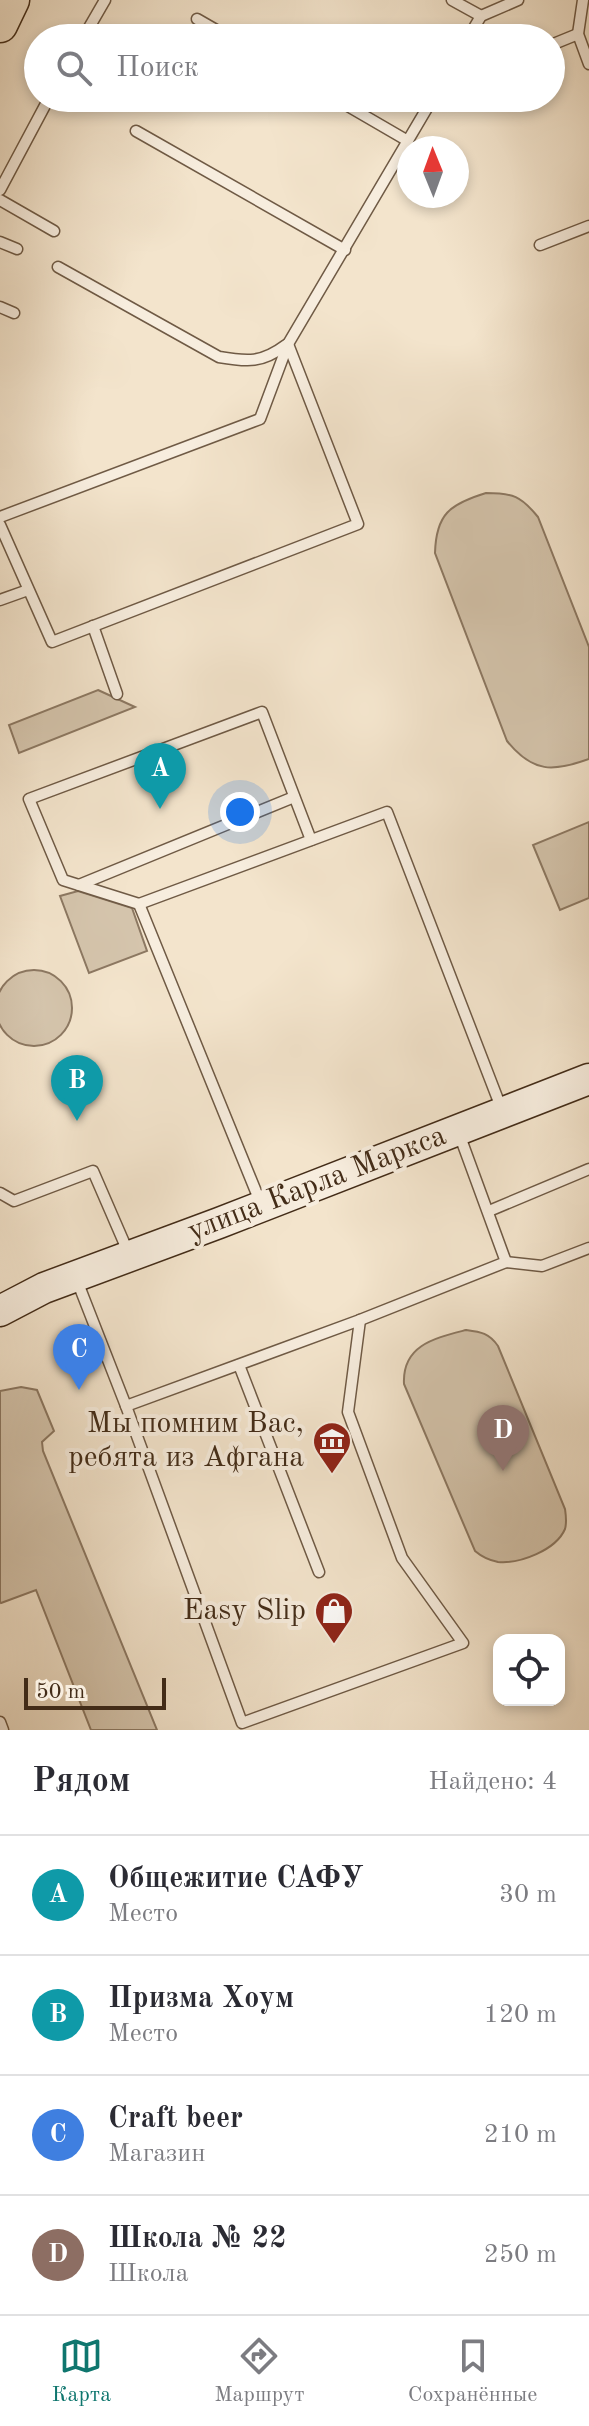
<!DOCTYPE html>
<html lang="ru">
<head>
<meta charset="utf-8">
<style>
  :root { --surface:#fff; --page:#f7f7f7; --text:#2b2b33; --muted:#7c7c81; --line:#e1e1e2; --accent:#0f766e }
  body { margin:0; font-family:"Old Standard TT",serif; background:var(--page); color:var(--text) }
  .controls { position:absolute; right:24px; bottom:24px; display:grid; overflow:hidden; border-radius:16px; box-shadow:0 4px 12px #0003 }
  .controls button { width:72px; height:72px; display:grid; place-items:center; padding:0; border:0; border-bottom:2px solid var(--line); background:var(--surface); color:var(--text); font:40px sans-serif }
  .compass { position:absolute; left:397px; top:136px; width:72px; height:72px; border-radius:50%; background:var(--surface); box-shadow:0 4px 12px #0003; rotate:359deg }
  .scale { position:absolute; left:24px; bottom:20px; width:142px; box-sizing:border-box; padding-left:8px; border:4px solid #432c18; border-top:0; font-size:22px; line-height:28px; white-space:nowrap; color:#432c18; -webkit-text-stroke:6px #f7edde; paint-order:stroke }
  .you { position:absolute; left:240px; top:812px; width:28px; height:28px; margin:-20px; border:6px solid #fff; border-radius:50%; background:#1a73e8; box-shadow:0 0 0 12px #1a73e833 }
  .badge { display:grid; place-items:center; width:52px; height:52px; border-radius:50%; background:var(--accent); color:#fff; font-size:26px; font-weight:700 }
  .pin { position:absolute; translate:-50% -66px; filter:drop-shadow(0 2px 4px #0008) }
  .pin::after { content:''; position:absolute; top:42px; width:28px; height:24px; background:inherit; clip-path:polygon(0 0,100% 0,50% 100%) }
  .list { margin:0; padding:0; list-style:none }
  h2 { display:flex; justify-content:space-between; align-items:center; height:104px; margin:0; padding:0 32px; font-size:34px }
  h2 small { font-size:26px; font-weight:400; color:var(--muted) }
  .list li { display:grid; grid-template-columns:52px 1fr auto; gap:24px; align-items:center; box-sizing:border-box; height:120px; padding:0 32px; border-top:2px solid var(--line) }
  .list b { display:block; font-size:30px; white-space:nowrap }
  .list p { margin:0; font-size:26px; white-space:nowrap; color:var(--muted) }
  .list em { font-size:26px; font-style:normal; color:var(--muted) }
  .icon { flex:none; width:44px; height:44px; fill:none; stroke:currentColor; stroke-width:2; stroke-linecap:round; stroke-linejoin:round }
  .map { position:relative; flex:none; width:589px; height:1730px; overflow:hidden }
  .search { position:absolute; background:var(--surface); box-shadow:0 4px 12px #0003; left:24px; right:24px; top:24px; height:88px; display:flex; align-items:center; gap:20px; box-sizing:border-box; padding:0 28px; border-radius:44px; color:var(--muted); font-size:30px }
  .sheet { height:584px; background:var(--surface) }
  nav { display:flex; justify-content:space-around; align-items:center; box-sizing:border-box; height:112px; border-top:2px solid var(--line); background:var(--surface); font-size:22px; color:var(--muted) }
  nav a { display:grid; justify-items:center; gap:4px }
  nav .on { color:var(--accent) }
  .map>svg:first-child { display:block }
  .green { fill:#d5c5ad; stroke:#8c7862; stroke-width:2 }
  .lines { fill:none; stroke-linecap:round; stroke-linejoin:round }
  .lane-casing { stroke:#6f5a45; stroke-width:13 }
  .secondary-casing { stroke:#432c18; stroke-width:33 }
  .primary-casing { stroke:#432c18; stroke-width:37 }
  .lane { stroke:#f7edde; stroke-width:10 }
  .secondary { stroke:#f7edde; stroke-width:30 }
  .primary { stroke:#f3e4cc; stroke-width:34 }
  .labels { text-anchor:middle; dominant-baseline:central; stroke-width:8; stroke-linejoin:round; paint-order:stroke }
  .street-label { font-size:30px; fill:#432c18; stroke:#f7edde }
  .poi-label { font-size:30px; fill:#432c18; stroke:#f7edde; text-anchor:end }
</style>
</head>
<body>
<div class="map">
<svg width="589" height="1730" viewBox="0 0 589 1730">
  <rect width="100%" height="100%" fill="#f3e4cc"/>
  <filter id="stains"><feTurbulence type="fractalNoise" baseFrequency=".0025" numOctaves="4"/><feColorMatrix values="0 0 0 0 .2 0 0 0 0 .09 0 0 0 0 .02 0 0 0 .5 -.17"/></filter>
  <radialGradient id="worn" r=".72"><stop offset=".6" stop-color="#630" stop-opacity="0"/><stop offset="1" stop-color="#630" stop-opacity=".3"/></radialGradient>
  <g class="green">
    <path d="M486 493C513 493 521 496 538 517L589 647V759C553 772 533 773 507 741L435 553C436 514 450 504 486 493Z"/>
    <path d="M98 690 135 707 19 753 9 725Z"/>
    <path d="M589 822V898L560 910 533 845Z"/>
    <path d="M78 891 132 908 147 951 89 973 60 896Z"/>
    <circle cx="34" cy="1008" r="38"/>
    <path d="M466 1330C481 1332 489 1333 498 1346L565 1509C566 1516 567 1522 565 1529 556 1550 520 1564 498 1562 488 1560 482 1557 475 1551L404 1384C402 1345 435 1338 466 1330Z"/>
    <path d="M21 1387 37 1390 54 1431 42 1442 43 1451 157 1730H91L36 1590 1 1603 0 1602V1391Z"/>
  </g>
  <g class="lines">
    <defs>
      <g id="lane">
        <path d="M452 0 481 16"/>
        <path d="M583 0 578 34 589 64"/>
        <path d="M197 19 230 38"/>
        <path d="M83 38 105 0"/>
        <path d="M468 38 481 16 518 0"/>
        <path d="M551 45 578 34"/>
        <path d="M334 98 408 141"/>
        <path d="M136 131 345 250"/>
        <path d="M0 190 49 98"/>
        <path d="M0 200 54 231"/>
        <path d="M0 242 17 249"/>
        <path d="M540 245 589 226"/>
        <path d="M58 267 219 357C248 362 262 363 286 345"/>
        <path d="M0 307 14 313"/>
        <path d="M0 517 260 419 288 344 433 98"/>
        <path d="M0 525 52 642 358 524 288 344"/>
        <path d="M0 600 28 590"/>
        <path d="M93 626 117 694"/>
        <path d="M79 885 294 797"/>
        <path d="M139 904 63 880 29 799 262 712 311 840"/>
        <path d="M0 1193 14 1201 93 1171 129 1254"/>
        <path d="M261 1204 139 904 387 812 502 1110"/>
        <path d="M489 1211 589 1169"/>
        <path d="M506 1262 542 1266 589 1248"/>
        <path d="M76 1278 126 1406 242 1723 463 1643 402 1558 348 1412 360 1320"/>
        <path d="M239 1365 319 1572"/>
        <path d="M126 1406 360 1320 506 1262 458 1131"/>
        <path d="M0 1722 3 1730"/>
      </g>
      <path id="secondary" d="M0 1311 44 1288 219 1223 589 1079"/>
      <path id="primary" d="M0 25 12 0"/>
    </defs>
    <use href="#lane" class="lane-casing"/>
    <use href="#secondary" class="secondary-casing"/>
    <use href="#primary" class="primary-casing"/>
    <use href="#lane" class="lane"/>
    <use href="#secondary" class="secondary"/>
    <use href="#primary" class="primary"/>
  </g>
  <defs>
    <symbol id="museum-pin" viewBox="-11 -11 22 30"><path d="M0 17L-7.5 6A9.5 9.5 0 1 1 7.5 6Z" fill="#8f2418" stroke="#f7edde"/><path d="M0-6L6-3V-2H-6V-3ZM-5-1h2V3h-2ZM-1-1h2V3h-2ZM3-1h2V3H3ZM-6 4H6V6H-6Z" fill="#fff"/></symbol>
    <symbol id="shop-pin" viewBox="-11 -11 22 30"><path d="M0 17L-7.5 6A9.5 9.5 0 1 1 7.5 6Z" fill="#8f2418" stroke="#f7edde"/><path d="M-5-2.5h2.3a2.7 3.5 0 0 1 5.4 0H5L5.5 6h-11ZM-1.5-2.5h3a1.5 2.3 0 0 0-3 0Z" fill="#fff"/></symbol>
  </defs>
  <g fill-rule="evenodd">
    <use href="#museum-pin" x="310" y="1419" width="44" height="60"/>
    <use href="#shop-pin" x="312" y="1589" width="44" height="60"/>
  </g>
  <g class="labels">
    <g class="street-label">
      <text transform="translate(317 1184) rotate(-21)">улица Карла Маркса</text>
    </g>
    <g class="poi-label">
      <text x="304" y="1424">Мы помним Вас,<tspan x="304" dy="34">ребята из Афгана</tspan></text>
      <text x="306" y="1611">Easy Slip</text>
    </g>
  </g>
  <rect width="100%" height="100%" filter="url(#stains)"/>
  <rect width="100%" height="100%" fill="url(#worn)"/>
</svg>
<div class="controls">
<button><svg class="icon" aria-label="locate" viewBox="0 0 24 24"><circle cx="12" cy="12" r="6"/><path d="M12 2v4M12 18v4M2 12h4M18 12h4"/></svg></button>
</div>
<svg class="compass" viewBox="-18 -18 36 36"><path d="M0-13l5 13h-10z" fill="#e53935"/><path d="M0 13l5-13h-10z" fill="#7c7c81"/></svg>
<div class="scale">50 m</div>
<div class="you"></div>
<div class="pin badge" style="left:160px;top:809px;background:#0f9aa8">A</div>
<div class="pin badge" style="left:77px;top:1121px;background:#0f9aa8">B</div>
<div class="pin badge" style="left:79px;top:1390px;background:#3f7fe0">C</div>
<div class="pin badge" style="left:503px;top:1471px;background:#8d6e63">D</div>
<div class="search"><svg class="icon" aria-label="search" viewBox="0 0 24 24"><circle cx="10" cy="10" r="6"/><path d="M15 15l6 6"/></svg>Поиск</div>
</div>
<section class="sheet">
<h2>Рядом<small>Найдено: 4</small></h2>
<ul class="list">
<li><span class="badge" style="background:#0f9aa8">A</span><div><b>Общежитие САФУ</b><p>Место</p></div><em>30 m</em></li>
<li><span class="badge" style="background:#0f9aa8">B</span><div><b>Призма Хоум</b><p>Место</p></div><em>120 m</em></li>
<li><span class="badge" style="background:#3f7fe0">C</span><div><b>Craft beer</b><p>Магазин</p></div><em>210 m</em></li>
<li><span class="badge" style="background:#8d6e63">D</span><div><b>Школа № 22</b><p>Школа</p></div><em>250 m</em></li>
</ul>
</section>
<nav>
<a class="on"><svg class="icon" aria-label="map" viewBox="0 0 24 24"><path d="M3 6l6-2 6 2 6-2v14l-6 2-6-2-6 2zM9 4v14M15 6v14"/></svg>Карта</a>
<a><svg class="icon" aria-label="directions" viewBox="0 0 24 24"><path d="M12 3l9 9-9 9-9-9zM9 14v-3h6M13 9l2 2-2 2"/></svg>Маршрут</a>
<a><svg class="icon" aria-label="saved" viewBox="0 0 24 24"><path d="M7 4h10v16l-5-4-5 4z"/></svg>Сохранённые</a>
</nav>
</body>
</html>
